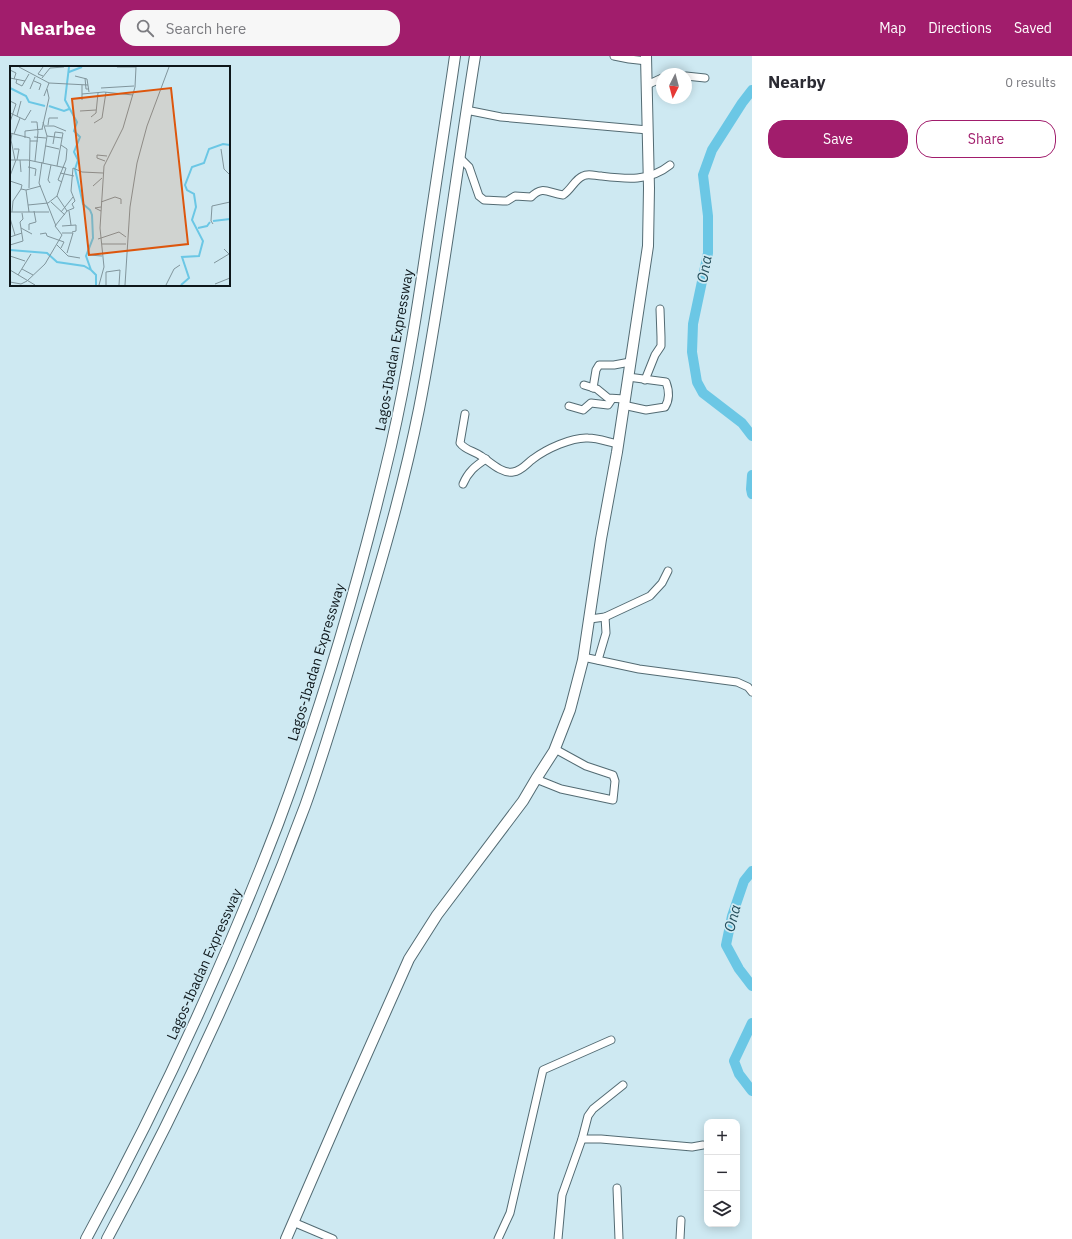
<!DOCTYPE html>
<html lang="en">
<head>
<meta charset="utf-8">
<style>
  :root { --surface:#fff; --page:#f7f7f7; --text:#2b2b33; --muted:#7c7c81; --line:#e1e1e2; --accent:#a11d6c }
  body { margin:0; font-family:"IBM Plex Sans",sans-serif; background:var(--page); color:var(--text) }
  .controls { position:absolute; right:12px; bottom:12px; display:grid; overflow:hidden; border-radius:8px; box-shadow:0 2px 10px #0003 }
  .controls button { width:36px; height:36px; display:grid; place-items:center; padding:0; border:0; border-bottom:1px solid var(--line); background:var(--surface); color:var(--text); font:20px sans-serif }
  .compass { position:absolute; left:656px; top:12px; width:36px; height:36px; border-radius:50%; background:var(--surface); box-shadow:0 2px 10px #0003; rotate:186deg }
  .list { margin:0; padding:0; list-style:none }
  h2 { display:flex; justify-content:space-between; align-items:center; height:52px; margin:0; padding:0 16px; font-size:17px }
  h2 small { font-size:13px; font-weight:400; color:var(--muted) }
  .actions { display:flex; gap:8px; padding:12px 16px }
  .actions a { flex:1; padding:9px 0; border:1px solid var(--accent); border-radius:16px; text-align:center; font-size:14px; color:var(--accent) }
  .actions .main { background:var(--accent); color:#fff }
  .icon { flex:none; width:22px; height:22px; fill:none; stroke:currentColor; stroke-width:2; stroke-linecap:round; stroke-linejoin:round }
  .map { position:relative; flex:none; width:752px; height:1183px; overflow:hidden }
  header { display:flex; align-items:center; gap:24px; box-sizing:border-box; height:56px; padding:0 20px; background:var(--accent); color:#fff }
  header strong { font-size:19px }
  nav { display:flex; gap:22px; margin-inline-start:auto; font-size:14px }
  .search { width:280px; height:36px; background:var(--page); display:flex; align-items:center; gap:10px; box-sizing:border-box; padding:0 14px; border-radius:16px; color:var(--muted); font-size:15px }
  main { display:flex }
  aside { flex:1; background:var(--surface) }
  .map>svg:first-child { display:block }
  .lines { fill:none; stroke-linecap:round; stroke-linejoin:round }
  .river { stroke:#6bc7e5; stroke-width:10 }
  .minor-casing { stroke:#536b73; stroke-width:9 }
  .highway-casing { stroke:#536b73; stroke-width:12 }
  .minor { stroke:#fff; stroke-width:7 }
  .highway { stroke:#fff; stroke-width:10 }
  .labels { text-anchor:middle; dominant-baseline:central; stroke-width:3.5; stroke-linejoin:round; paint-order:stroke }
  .street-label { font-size:14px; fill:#0e171b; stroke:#cee9f2 }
  .water-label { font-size:15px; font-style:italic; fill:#264f5c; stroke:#cee9f2 }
  .inset-river { fill:none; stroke:#6bc7e5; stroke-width:2 }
  .inset-road { fill:none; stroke:#81959c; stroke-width:1 }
  .view { fill:#dd560d; fill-opacity:0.15; stroke:#dd560d; stroke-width:2 }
  .inset-edge { fill:none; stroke:#0e171b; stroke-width:2 }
</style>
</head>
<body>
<header>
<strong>Nearbee</strong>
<div class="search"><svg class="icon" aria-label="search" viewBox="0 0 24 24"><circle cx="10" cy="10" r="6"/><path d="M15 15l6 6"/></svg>Search here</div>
<nav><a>Map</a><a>Directions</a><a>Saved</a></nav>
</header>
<main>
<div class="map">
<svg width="752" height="1183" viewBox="0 0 752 1183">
  <rect width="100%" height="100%" fill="#cee9f2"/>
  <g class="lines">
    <g class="river">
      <path d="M752 34 742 47 712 94 703 119 708 160V197L693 268 692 296 697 326 703 337 742 367 752 380"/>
      <path d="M752 419 751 433 752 438"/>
      <path d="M752 815 744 825 732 860 726 889 739 913 752 930"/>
      <path d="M752 967 734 1005 739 1018 752 1035"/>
    </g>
    <defs>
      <g id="minor">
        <path d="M614 0 629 3 647 5"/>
        <path d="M686 20 705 22"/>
        <path d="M647 29 662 22"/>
        <path d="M466 54 501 61 648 74"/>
        <path d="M459 101 469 111 479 140 484 144 503 145H507L515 140 531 141C543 129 548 137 563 139 571 134 575 123 583 120 588 117 596 120 601 120 626 123 649 126 670 109"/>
        <path d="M645 324 655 299 661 290V281L660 253"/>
        <path d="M584 329 597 333 608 342 624 343"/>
        <path d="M593 332 596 314 599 309H614L630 306"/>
        <path d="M623 349 646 354 665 351C670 343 669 334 666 326L628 321"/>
        <path d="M569 350 583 354 591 347 608 349 612 343"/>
        <path d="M465 358 460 387C465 394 474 395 481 400 490 406 502 418 513 416 522 415 527 407 533 403 546 393 572 381 588 382 598 382 608 386 618 388"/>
        <path d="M463 428C468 416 475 410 486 403"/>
        <path d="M590 563 605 561 650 540 662 527 668 515"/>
        <path d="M583 601 639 613 737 626 748 631 752 636"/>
        <path d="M598 604 606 577 605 561"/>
        <path d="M536 723 561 733 613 744 615 725 613 719 586 710 555 693"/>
        <path d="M582 1083H601L692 1091 703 1089"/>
        <path d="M617 1132 619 1183"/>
        <path d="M293 1166 333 1183"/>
        <path d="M498 1183 510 1157 543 1014 611 984"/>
        <path d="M558 1183 562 1139 582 1083 588 1060 593 1053 623 1029"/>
        <path d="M680 1183 681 1164"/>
      </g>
      <g id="highway">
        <path d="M86 1183C159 1049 223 911 278 768 324 645 361 518 391 390 408 316 419 242 430 167 438 112 447 56 455 0"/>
        <path d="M107 1183C183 1043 249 900 305 750 324 697 340 643 356 589 380 511 403 433 419 353 442 236 456 118 475 0"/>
        <path d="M286 1183 345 1047 409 903 437 859 523 745 536 723 554 695 570 654 583 604 587 577 601 483 617 396 648 190 649 132 646 0"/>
      </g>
    </defs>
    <use href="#minor" class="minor-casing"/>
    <use href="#highway" class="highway-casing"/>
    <use href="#minor" class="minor"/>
    <use href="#highway" class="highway"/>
  </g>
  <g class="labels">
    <g class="street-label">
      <text transform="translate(394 294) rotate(-80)">Lagos-Ibadan Expressway</text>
      <text transform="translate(316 606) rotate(-73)">Lagos-Ibadan Expressway</text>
      <text transform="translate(204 908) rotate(-66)">Lagos-Ibadan Expressway</text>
    </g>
    <g class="water-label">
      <text transform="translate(704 213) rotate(-80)">Ona</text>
      <text transform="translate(732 862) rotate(-75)">Ona</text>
    </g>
  </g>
  <g transform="translate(10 10)">
    <rect width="220" height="220" fill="#cee9f2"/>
    <path class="inset-river" d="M59 1 55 34 67 56 64 65 70 71 64 86 68 94 65 103 73 138 80 144 82 149 83 172 76 190 81 204 86 209V219M59 6 72 1M0 22 16 30 19 36 35 40M39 40 54 45 59 43M203 155 220 153M188 162 197 160 200 156M0 184 37 187 47 196 74 200 81 204M171 219 179 212 172 191 189 190 193 175 182 154 186 141 184 128 177 124 175 119 182 101 194 97 199 83 213 78 220 79"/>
    <path class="inset-road" d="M9 1 39 17 78 19M107 1H126M0 4 6 7 4 13M33 10 28 8 33 1M65 10 77 13 79 26M0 12 15 15M32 12 40 2 54 1M75 12 76 23H79M7 13 6 17 12 20 19 8M24 15 31 18 29 24M72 19V34M91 22 124 20M20 23 25 11M72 28 94 26 123 29M34 30 39 17M0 35 6 38 0 56M70 45 86 44M0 47 15 54 21 44M7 50 11 35M81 51 86 47 88 27M21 56H27L28 66 25 95M84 57 92 52 96 26M38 59 39 52H48M35 60H44L56 65M32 63 39 32 37 23M0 67 20 72V75H28M2 67 1 74 5 94M4 68 10 52M37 70 52 72M24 71 36 72M15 72V65L33 63M43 78 45 66 53 67 47 100M51 79 57 83 56 94 48 114 52 116M36 80 49 83M4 83H9L7 94M211 83 214 103 220 109M0 94H18L56 102 47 130 57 145 45 160 52 169 35 198 17 215 11 218 0 216M10 94 11 106M95 95 87 92V89L97 90M32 96 29 117 46 160M33 97 37 70 33 56M18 101 26 103 25 110M50 107 64 110M0 110 6 94M0 115 12 119 11 123 16 124M40 117 38 114 41 99M83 120 92 112M19 122 20 75M16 124 19 146M16 124 31 120M41 136 55 149M91 136 105 131 111 133V138M18 139 38 137 47 130M57 145 64 142 62 138 65 135 61 125 63 102 72 106 93 107M59 145 61 159M91 145 85 142 91 141M0 146H39M2 146 3 135 11 123M51 146 63 131M0 152 5 169M203 158 201 155 202 140 220 136M52 160 66 159V165L62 166M11 162 22 168M19 164V158L26 156 24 145M52 167H63L57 187M30 168 36 167 37 170 54 176 51 182M0 171 12 167M88 173 109 166 116 171M92 178H116M0 179 13 175 10 156 13 153 12 147M47 179 58 190 70 192M79 189 92 190M0 190 15 195M204 197 219 188 214 183M12 203 23 209M0 204 25 219M96 206 110 204 109 219M96 206V219M8 209 21 188M205 218 220 212M89 219 94 201 90 162 94 100 113 62 125 21 126 1M115 219 120 141 127 97 137 60 159 1M156 219 164 203 170 199"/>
    <path class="view" d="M161 22 178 178 79 189 62 33Z"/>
    <rect width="220" height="220" class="inset-edge"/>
  </g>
</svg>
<div class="controls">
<button>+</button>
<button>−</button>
<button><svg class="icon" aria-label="layers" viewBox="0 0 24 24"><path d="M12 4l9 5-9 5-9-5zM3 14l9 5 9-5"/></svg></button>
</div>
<svg class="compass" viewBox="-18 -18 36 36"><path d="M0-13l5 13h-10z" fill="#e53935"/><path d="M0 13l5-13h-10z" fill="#7c7c81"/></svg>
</div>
<aside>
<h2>Nearby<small>0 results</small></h2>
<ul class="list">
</ul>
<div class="actions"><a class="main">Save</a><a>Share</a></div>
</aside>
</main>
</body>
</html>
